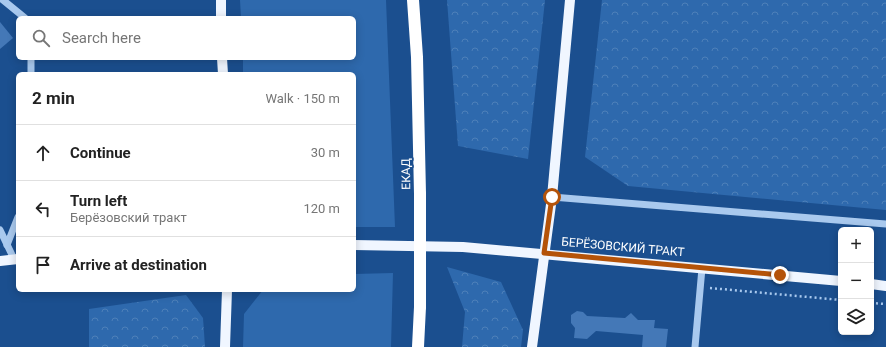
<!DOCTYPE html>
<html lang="en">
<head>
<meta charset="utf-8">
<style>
  :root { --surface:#fff; --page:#f2f2f2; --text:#222; --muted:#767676; --line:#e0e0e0 }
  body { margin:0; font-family:Roboto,sans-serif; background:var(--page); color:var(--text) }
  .controls { position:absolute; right:12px; bottom:12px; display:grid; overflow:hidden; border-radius:6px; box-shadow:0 2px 10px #0003 }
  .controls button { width:36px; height:36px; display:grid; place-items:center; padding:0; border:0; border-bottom:1px solid var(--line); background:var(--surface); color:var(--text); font:20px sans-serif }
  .stop { position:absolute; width:12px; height:12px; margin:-9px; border:3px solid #b45309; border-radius:50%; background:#fff }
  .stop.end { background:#b45309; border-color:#fff; box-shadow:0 1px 4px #0008 }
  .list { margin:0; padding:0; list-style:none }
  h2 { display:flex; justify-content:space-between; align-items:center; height:52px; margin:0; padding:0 16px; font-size:17px }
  h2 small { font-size:13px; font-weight:400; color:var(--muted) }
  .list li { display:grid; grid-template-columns:26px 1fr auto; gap:12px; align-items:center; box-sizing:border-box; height:56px; padding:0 16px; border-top:1px solid var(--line) }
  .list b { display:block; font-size:15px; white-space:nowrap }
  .list p { margin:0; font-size:13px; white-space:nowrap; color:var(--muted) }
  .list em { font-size:13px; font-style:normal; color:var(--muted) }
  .icon { flex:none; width:22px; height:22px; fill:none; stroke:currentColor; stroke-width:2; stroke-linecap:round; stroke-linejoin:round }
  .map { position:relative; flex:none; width:886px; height:347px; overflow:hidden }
  .search { position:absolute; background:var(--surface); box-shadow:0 2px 10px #0003; left:16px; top:16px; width:340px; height:44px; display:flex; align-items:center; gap:10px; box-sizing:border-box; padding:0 14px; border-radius:6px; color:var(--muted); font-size:15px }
  .panel { position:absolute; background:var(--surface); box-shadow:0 2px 10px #0003; left:16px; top:72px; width:340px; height:220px; border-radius:6px }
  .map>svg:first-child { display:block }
  .grass { fill:#2e69ad }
  .forest { fill:url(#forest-crowns) }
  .building { fill:#4478b7 }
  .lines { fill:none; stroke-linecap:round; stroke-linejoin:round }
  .path { stroke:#a9c9ee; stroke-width:2.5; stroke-dasharray:2 3; stroke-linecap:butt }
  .minor { stroke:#a9c9ee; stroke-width:7 }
  .major { stroke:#f0f6ff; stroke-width:10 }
  .highway { stroke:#fff; stroke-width:12 }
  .highway-bridge { stroke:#fff; stroke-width:12 }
  .route { stroke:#b45309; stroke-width:5 }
  .labels { text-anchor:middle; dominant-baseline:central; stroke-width:3.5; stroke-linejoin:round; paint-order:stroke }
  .street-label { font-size:12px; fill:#fff; stroke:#1b4f8f }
</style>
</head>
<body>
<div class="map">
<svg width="886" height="347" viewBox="0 0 886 347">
  <defs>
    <pattern id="forest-crowns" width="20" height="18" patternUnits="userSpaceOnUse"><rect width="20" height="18" fill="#2e69ad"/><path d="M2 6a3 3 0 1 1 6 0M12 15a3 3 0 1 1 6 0" fill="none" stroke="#4d80b9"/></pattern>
  </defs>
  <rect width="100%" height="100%" fill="#1b4f8f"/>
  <g class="grass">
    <path d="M240 0H386L395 227H354V74H243V58H354V18H241Z"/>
    <path d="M393 273 391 347H243L244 314 263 290H354V274Z"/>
  </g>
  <g class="forest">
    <path d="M447 0H545L528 159 458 146Z"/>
    <path d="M602 0H886V210L628 186 585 157Z"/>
    <path d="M447 267 501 282 523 330 521 347H462L465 312Z"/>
    <path d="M186 295 203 318 205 347H89V309Z"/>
  </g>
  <g class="building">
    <path d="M0 22 13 38 0 49Z"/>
    <path d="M577 311 583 312 587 316 625 318 631 313 638 320H655L654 328 668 329 666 347H642L643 335 596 331 587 339 574 338 575 328 571 323V315Z"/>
  </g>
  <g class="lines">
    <g class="path">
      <path d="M710 288 841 300"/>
      <path d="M871 303 886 304"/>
    </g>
    <g class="minor">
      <path d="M3 0 25 18"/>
      <path d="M31 58V74"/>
      <path d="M552 197 886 224"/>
      <path d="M0 230 14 259"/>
      <path d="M7 245 18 217"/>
      <path d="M695 347 702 268"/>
    </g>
    <g class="major">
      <path d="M221 0V18"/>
      <path d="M222 58 223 74"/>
      <path d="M354 245 463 247 841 281"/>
      <path d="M0 261 18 259"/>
      <path d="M871 284 886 286"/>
      <path d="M225 347 227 290"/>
      <path d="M532 347 552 197 570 0"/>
    </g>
    <g class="highway">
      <path d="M413 0 417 57 420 194"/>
      <path d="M418 347 420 307"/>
    </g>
    <path class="highway-bridge" d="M420 307V194"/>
  </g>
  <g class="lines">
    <path class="route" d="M552 197 544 253 780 275"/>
  </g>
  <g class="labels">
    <g class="street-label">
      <text transform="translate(406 174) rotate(-91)">ЕКАД</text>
      <text transform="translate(623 247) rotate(5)">БЕРЁЗОВСКИЙ ТРАКТ</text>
    </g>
  </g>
</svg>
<div class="controls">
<button>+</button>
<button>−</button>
<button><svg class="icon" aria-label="layers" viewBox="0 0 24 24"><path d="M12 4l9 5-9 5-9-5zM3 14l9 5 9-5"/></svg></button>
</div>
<div class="stop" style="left:552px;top:197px"></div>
<div class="stop end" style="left:780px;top:275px"></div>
<div class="search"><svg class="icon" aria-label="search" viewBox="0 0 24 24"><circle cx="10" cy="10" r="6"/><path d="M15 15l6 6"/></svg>Search here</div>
<section class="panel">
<h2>2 min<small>Walk · 150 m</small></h2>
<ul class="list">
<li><svg class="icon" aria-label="ahead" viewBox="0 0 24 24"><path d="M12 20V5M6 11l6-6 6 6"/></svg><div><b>Continue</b></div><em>30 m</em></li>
<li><svg class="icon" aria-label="left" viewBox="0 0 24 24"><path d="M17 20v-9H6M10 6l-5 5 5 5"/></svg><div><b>Turn left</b><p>Берёзовский тракт</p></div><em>120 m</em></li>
<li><svg class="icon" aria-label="arrive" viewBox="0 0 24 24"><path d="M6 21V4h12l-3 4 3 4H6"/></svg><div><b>Arrive at destination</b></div></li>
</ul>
</section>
</div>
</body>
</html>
